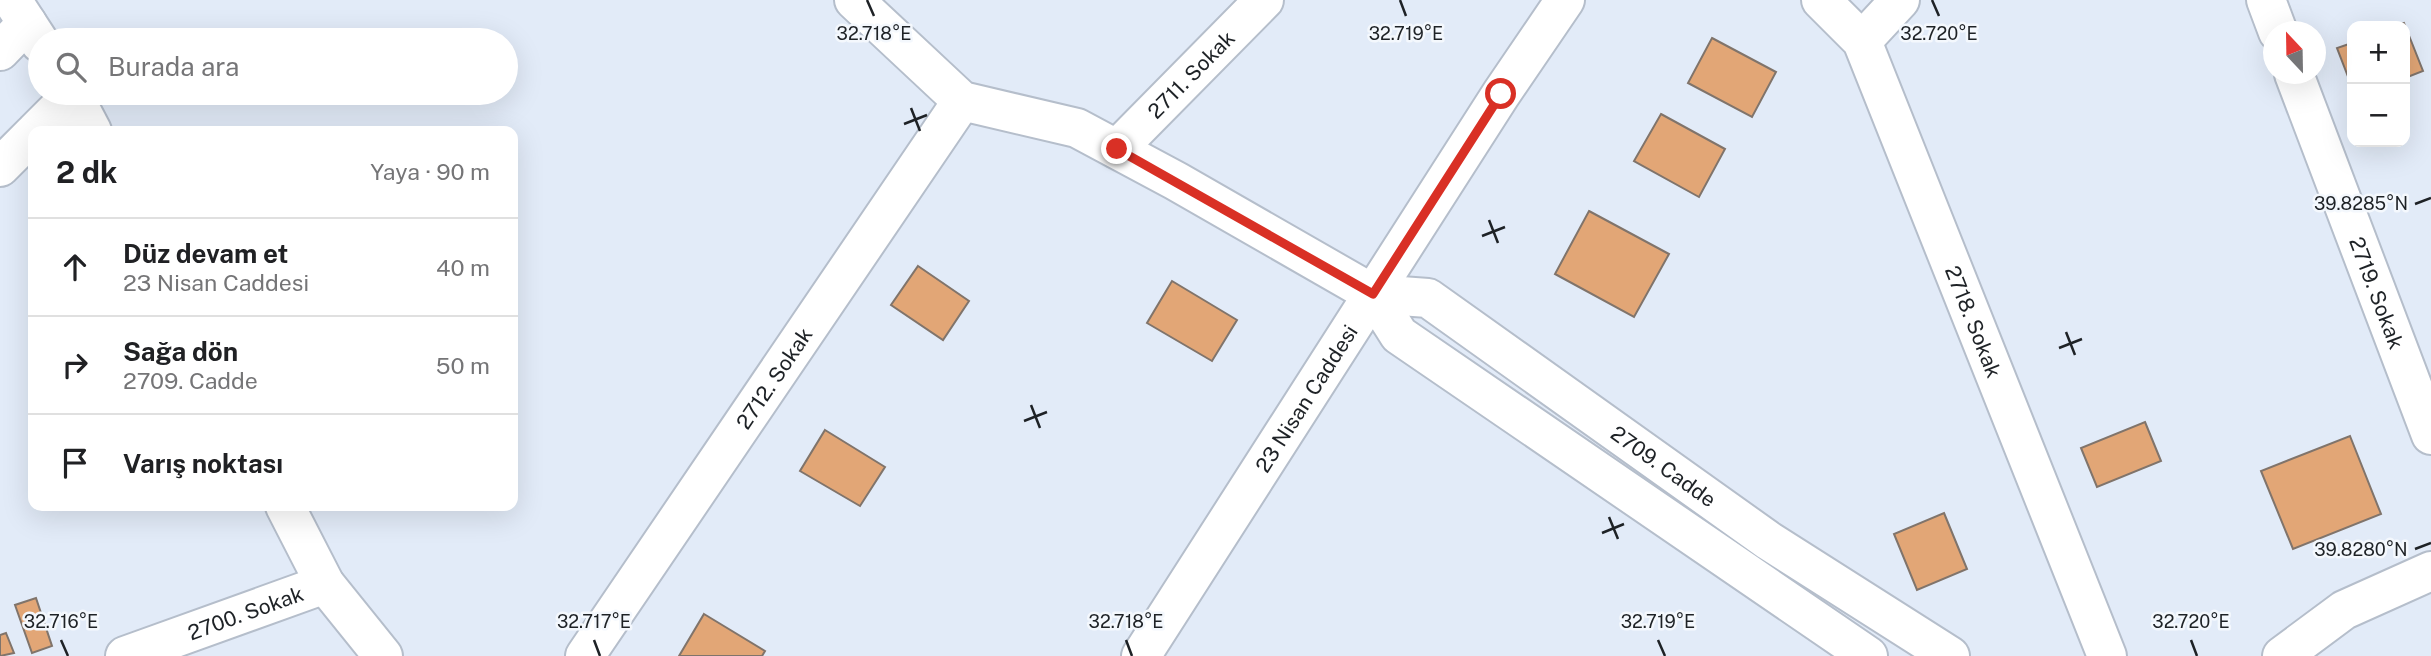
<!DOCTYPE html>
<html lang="tr">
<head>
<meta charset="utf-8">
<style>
  :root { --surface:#fff; --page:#f6f6f6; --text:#202124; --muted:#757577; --line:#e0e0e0 }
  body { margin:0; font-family:"Public Sans",sans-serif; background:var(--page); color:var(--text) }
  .controls { position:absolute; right:21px; top:21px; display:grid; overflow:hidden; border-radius:14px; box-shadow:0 7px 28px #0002 }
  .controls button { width:63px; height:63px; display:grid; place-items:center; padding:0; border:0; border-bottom:2px solid var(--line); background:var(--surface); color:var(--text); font:35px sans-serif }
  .compass { position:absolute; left:2263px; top:21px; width:63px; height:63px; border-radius:50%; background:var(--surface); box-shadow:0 7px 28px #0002; rotate:338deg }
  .stop { position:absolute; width:21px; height:21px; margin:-16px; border:5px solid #d93025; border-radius:50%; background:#fff }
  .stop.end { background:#d93025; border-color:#fff; box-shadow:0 2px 7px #0008 }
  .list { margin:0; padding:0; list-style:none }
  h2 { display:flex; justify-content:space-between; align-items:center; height:91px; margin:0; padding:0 28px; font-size:30px }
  h2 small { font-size:23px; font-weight:400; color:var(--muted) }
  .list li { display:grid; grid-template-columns:46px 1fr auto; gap:21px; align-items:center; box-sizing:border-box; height:98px; padding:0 28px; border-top:2px solid var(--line) }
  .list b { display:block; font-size:26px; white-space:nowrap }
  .list p { margin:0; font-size:23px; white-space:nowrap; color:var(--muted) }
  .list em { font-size:23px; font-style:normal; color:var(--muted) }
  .icon { flex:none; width:38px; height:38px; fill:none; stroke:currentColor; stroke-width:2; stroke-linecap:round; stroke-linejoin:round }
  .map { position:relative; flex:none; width:2431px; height:656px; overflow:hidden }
  .search { position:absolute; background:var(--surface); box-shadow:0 7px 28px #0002; left:28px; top:28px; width:490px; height:77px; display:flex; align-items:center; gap:18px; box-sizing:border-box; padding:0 24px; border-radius:38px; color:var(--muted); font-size:26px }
  .panel { position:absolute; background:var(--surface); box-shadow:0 7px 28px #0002; left:28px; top:126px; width:490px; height:385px; border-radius:14px }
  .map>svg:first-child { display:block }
  .building { fill:#e2a676; stroke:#80746b; stroke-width:2 }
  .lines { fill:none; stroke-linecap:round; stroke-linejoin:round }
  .street-casing { stroke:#b5becb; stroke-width:42 }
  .secondary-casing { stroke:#b5becb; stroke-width:42 }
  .street { stroke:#fff; stroke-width:38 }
  .secondary { stroke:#fff; stroke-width:38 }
  .route { stroke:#d93025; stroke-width:9 }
  .ticks { fill:none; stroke:#1e2226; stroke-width:2.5 }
  .labels { text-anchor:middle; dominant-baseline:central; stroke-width:5; stroke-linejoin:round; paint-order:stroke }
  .street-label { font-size:21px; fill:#1e2226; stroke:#f4f8fd }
  .ticks-label { font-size:18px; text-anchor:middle; fill:#1e2226; stroke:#f4f8fd; stroke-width:5; stroke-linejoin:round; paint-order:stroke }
</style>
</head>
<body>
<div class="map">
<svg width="2431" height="656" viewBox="0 0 2431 656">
  <rect width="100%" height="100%" fill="#e2ebf8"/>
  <g class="building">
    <path d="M2404 23 2423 71 2405 78V26H2395Z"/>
    <path d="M1712 38 1776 72 1752 117 1688 83Z"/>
    <path d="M2352 43V87L2337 48Z"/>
    <path d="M1661 114 1725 149 1699 197 1634 161Z"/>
    <path d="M1589 211 1669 254 1634 317 1555 274Z"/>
    <path d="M918 266 969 301 943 340 891 305Z"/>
    <path d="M1172 281 1237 320 1212 361 1147 323Z"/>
    <path d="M2145 422 2161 461 2097 487 2081 448Z"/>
    <path d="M825 430 885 467 860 506 800 471Z"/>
    <path d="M2350 436 2381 514 2293 549 2261 471Z"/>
    <path d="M1944 513 1967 569 1917 590 1894 534Z"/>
    <path d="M36 598 52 646 32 653 15 605Z"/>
    <path d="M704 614 765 651 762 656H679Z"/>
    <path d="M6 633 14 653 0 656V635Z"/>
  </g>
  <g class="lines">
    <defs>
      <g id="street">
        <path d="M12 0 40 43"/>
        <path id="s1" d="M854 0 962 101 1077 128 1176 181 1373 294 1428 298 1769 541 1950 656"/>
        <path id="s2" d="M1821 0 1862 41 2107 656"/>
        <path d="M2266 0 2278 32"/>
        <path d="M1862 41 1900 0"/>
        <path d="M0 51 27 23"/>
        <path id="s3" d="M2294 74 2431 435"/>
        <path d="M72 93 92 131"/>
        <path d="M36 131 73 94"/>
        <path id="s4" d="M1117 149 1264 0"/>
        <path d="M0 167 33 134"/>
        <path d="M1373 294 1399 335 1868 656"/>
        <path d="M285 506 325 584 383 656"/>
        <path id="s5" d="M125 656 325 584"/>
        <path id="s6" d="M585 656 962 101"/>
        <path d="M2282 656 2344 610 2431 571"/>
      </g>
      <g id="secondary">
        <path id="s7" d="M1141 656 1501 94 1565 0"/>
      </g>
    </defs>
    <use href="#street" class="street-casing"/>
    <use href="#secondary" class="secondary-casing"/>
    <use href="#street" class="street"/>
    <use href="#secondary" class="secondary"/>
  </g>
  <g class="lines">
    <path class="route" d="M1117 149 1373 294 1501 94"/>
  </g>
  <path class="ticks" d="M867 0 874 16M1400 0 1406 16M1932 0 1939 16M911 108 920 131M904 124 927 115M2415 204 2431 198M1489 220 1498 243M1482 236 1505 227M2066 332 2075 355M2059 348 2082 339M1031 405 1040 428M1024 421 1047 412M1609 517 1618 539M1602 533 1624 524M2415 549 2431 543M61 640 68 656M594 640 600 656M1126 640 1132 656M1658 640 1665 656M2191 640 2197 656"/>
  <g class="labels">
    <g class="street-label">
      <text stroke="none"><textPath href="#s4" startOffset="105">2711. Sokak</textPath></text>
      <text stroke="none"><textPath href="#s3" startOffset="234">2719. Sokak</textPath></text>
      <text stroke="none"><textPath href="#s2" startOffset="360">2718. Sokak</textPath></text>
      <text stroke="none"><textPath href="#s6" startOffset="336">2712. Sokak</textPath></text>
      <text stroke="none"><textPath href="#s7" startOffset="306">23 Nisan Caddesi</textPath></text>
      <text stroke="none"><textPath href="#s1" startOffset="950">2709. Cadde</textPath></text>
      <text stroke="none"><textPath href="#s5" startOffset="128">2700. Sokak</textPath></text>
    </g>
  </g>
  <g class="ticks-label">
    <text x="874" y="40">32.718°E</text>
    <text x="1406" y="40">32.719°E</text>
    <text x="1939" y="40">32.720°E</text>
    <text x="2361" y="210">39.8285°N</text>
    <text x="2361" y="556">39.8280°N</text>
    <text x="61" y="628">32.716°E</text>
    <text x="594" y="628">32.717°E</text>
    <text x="1126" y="628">32.718°E</text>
    <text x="1658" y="628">32.719°E</text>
    <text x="2191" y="628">32.720°E</text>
  </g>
</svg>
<div class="controls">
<button>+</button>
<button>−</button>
</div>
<svg class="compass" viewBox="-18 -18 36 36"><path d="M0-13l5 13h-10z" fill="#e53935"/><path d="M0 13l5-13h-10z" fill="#757577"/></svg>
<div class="stop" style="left:1501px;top:94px"></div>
<div class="stop end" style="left:1117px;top:149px"></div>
<div class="search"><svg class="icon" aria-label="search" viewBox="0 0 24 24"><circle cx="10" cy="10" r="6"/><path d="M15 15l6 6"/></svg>Burada ara</div>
<section class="panel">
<h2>2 dk<small>Yaya · 90 m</small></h2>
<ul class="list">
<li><svg class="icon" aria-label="ahead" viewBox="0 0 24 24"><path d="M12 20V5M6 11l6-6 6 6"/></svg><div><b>Düz devam et</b><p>23 Nisan Caddesi</p></div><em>40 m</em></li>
<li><svg class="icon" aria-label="right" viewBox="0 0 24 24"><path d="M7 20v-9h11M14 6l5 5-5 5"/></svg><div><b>Sağa dön</b><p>2709. Cadde</p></div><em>50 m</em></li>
<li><svg class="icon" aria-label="arrive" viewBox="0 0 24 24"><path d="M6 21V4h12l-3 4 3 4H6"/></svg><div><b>Varış noktası</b></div></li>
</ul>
</section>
</div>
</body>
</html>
